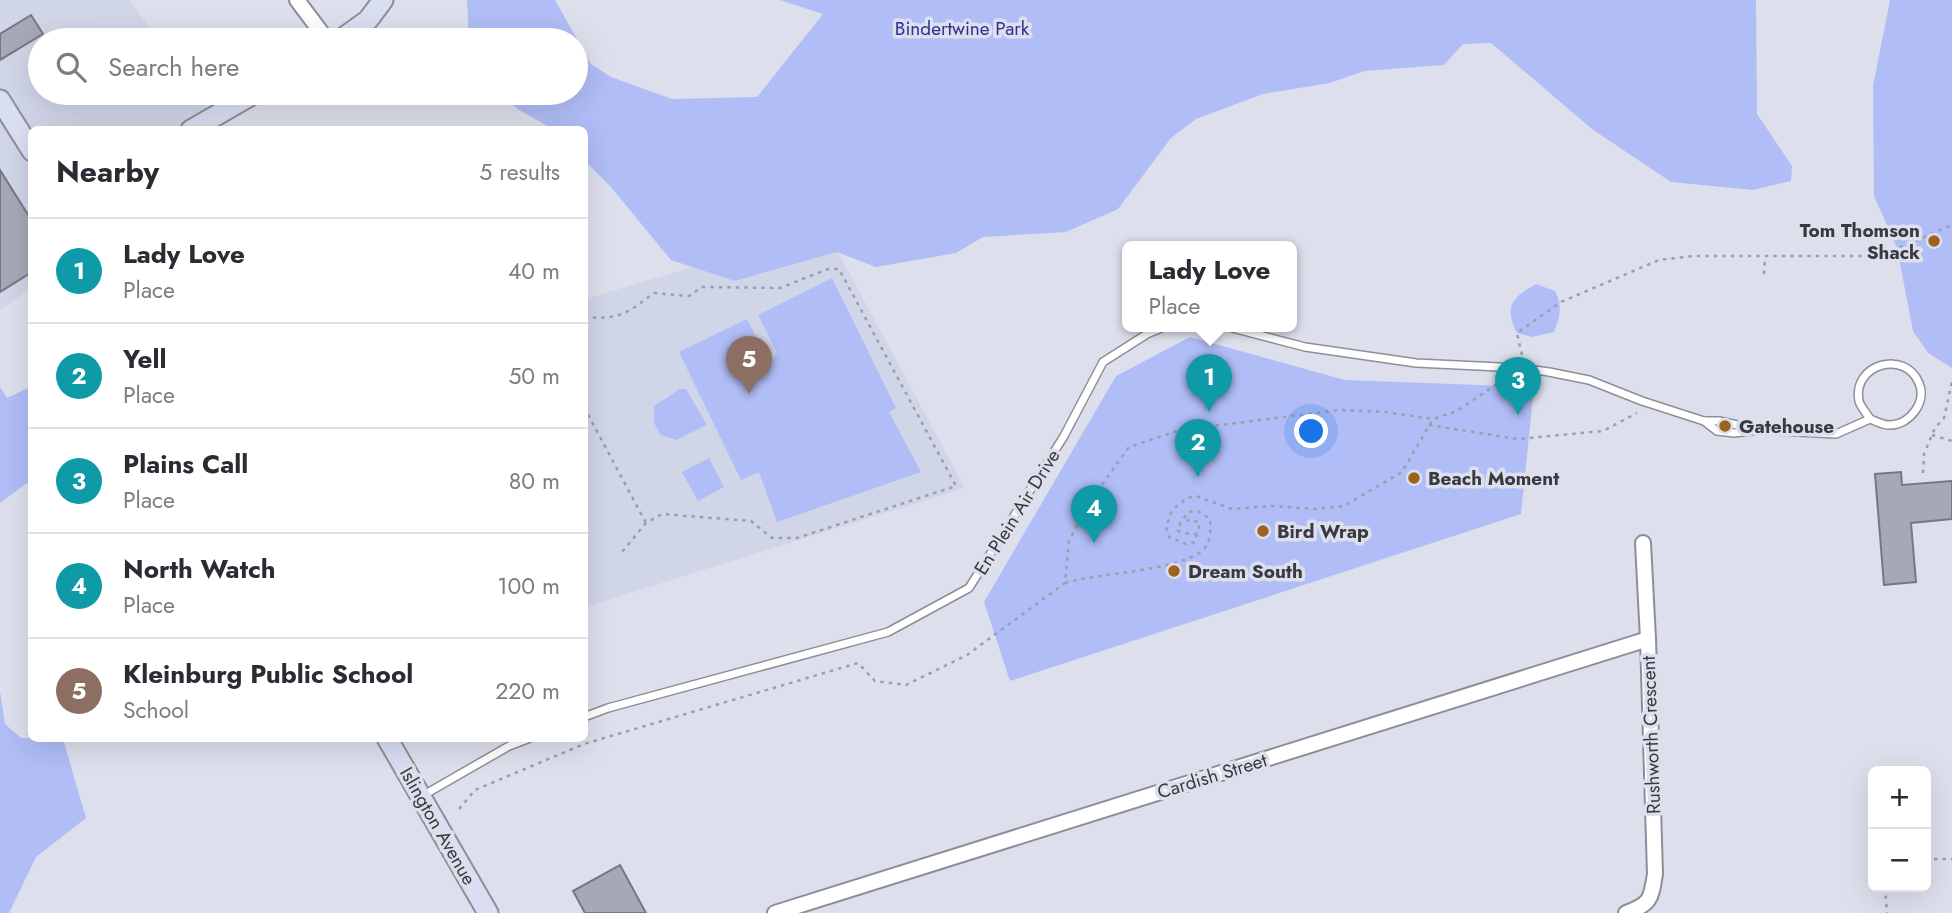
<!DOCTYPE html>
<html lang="en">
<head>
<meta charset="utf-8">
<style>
  :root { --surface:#fff; --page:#f7f7f7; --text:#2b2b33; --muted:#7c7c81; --line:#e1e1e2; --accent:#9c6221 }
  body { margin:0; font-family:Jost,sans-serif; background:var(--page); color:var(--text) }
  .controls { position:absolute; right:21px; bottom:21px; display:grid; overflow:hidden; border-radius:10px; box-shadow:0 7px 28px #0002 }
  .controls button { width:63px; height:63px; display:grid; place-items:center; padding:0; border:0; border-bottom:2px solid var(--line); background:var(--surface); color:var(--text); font:35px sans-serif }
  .you { position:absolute; left:1312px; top:432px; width:24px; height:24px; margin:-18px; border:5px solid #fff; border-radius:50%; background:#1a73e8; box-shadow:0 0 0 10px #1a73e833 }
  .badge { display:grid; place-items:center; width:46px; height:46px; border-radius:50%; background:var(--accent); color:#fff; font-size:23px; font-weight:700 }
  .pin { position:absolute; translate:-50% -58px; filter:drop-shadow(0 2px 4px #0008) }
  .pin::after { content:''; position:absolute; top:37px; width:24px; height:21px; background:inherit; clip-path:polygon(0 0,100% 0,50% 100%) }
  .popup { position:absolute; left:1122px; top:241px; width:175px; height:91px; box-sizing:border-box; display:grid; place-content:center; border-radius:10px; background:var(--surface); filter:drop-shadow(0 2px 5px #0005); font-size:23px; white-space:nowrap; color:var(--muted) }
  .popup b { font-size:26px; color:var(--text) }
  .popup::after { content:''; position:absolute; left:50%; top:100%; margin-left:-14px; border:14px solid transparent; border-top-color:var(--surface) }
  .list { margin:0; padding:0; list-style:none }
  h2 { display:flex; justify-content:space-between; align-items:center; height:91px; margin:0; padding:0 28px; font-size:30px }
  h2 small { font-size:23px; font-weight:400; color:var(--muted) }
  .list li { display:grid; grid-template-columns:46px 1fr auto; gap:21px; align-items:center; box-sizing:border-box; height:105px; padding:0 28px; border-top:2px solid var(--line) }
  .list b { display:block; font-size:26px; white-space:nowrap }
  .list p { margin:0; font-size:23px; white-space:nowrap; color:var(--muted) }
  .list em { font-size:23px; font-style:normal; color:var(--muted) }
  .icon { flex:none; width:38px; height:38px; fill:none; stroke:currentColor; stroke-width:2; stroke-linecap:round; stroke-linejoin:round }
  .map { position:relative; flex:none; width:1952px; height:913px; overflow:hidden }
  .search { position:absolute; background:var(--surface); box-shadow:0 7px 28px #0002; left:28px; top:28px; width:560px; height:77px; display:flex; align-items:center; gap:18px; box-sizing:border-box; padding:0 24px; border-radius:38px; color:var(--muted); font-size:26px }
  .panel { position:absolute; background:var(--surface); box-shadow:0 7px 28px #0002; left:28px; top:126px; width:560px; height:616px; border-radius:10px }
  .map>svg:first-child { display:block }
  .built { fill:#d0d5e8 }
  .green { fill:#b0bdf6 }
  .building { fill:#a6a9b5; stroke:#757883; stroke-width:2 }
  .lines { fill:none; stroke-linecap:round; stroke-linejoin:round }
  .lane-casing { stroke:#8c8f9a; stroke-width:10 }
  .street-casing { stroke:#8c8f9a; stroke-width:18 }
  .secondary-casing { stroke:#8c8f9a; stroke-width:23 }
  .path { stroke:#9d9fa8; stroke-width:2.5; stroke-dasharray:3.5 5; stroke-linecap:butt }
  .lane { stroke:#fff; stroke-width:7 }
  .street { stroke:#fff; stroke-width:14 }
  .secondary { stroke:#dadef2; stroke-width:19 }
  .poi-dot { fill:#9c6221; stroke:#dde0ec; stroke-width:2.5 }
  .labels { text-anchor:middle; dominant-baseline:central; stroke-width:7; stroke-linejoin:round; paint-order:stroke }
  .park-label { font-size:19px; fill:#2e3093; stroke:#dde0ec }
  .poi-label { font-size:19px; font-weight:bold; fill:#393a3f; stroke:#dde0ec; text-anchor:start }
  .street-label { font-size:19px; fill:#393a3f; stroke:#dde0ec }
</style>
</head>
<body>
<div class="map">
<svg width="1952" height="913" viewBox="0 0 1952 913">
  <rect width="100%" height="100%" fill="#dde0ec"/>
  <g class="built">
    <path d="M0 0H130L158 40H40V93H196L224 129 32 130 31 288 0 310Z"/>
    <path d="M838 252 965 488 585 607V299L693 267 735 281Z"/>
  </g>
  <g class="green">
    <path d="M467 0H555L591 64 611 77 672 99 757 97 823 14 780 0H1756L1757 114 1792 166 1791 181 1753 190 1671 182 1592 129 1491 43 1463 44 1444 65 1364 71 1330 83 1263 94 1196 119 1171 138 1118 209 1066 232 983 237 956 253 876 267 837 252 735 281 671 260 610 186 585 161 584 130 553 129 519 110 499 93H576V40H469Z"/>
    <path d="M1890 0H1952V368L1928 353 1913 331 1897 248 1874 196 1873 86Z"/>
    <path d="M832 278 896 408 889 412 921 472 777 522 759 472 741 480 679 352 747 319 770 365 777 353 758 315Z"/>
    <path d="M1536 284 1555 291C1563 306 1560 316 1554 332L1532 337 1517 333C1503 306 1513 297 1536 284Z"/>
    <path d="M1190 337 1345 380 1534 387 1521 514 1010 681 984 602 1116 376Z"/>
    <path d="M0 387 7 398 28 388 32 395 31 480 0 503Z"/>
    <path d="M680 389H686L707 425 676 440 661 435 654 423V406Z"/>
    <path d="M709 458 724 487 698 501 682 472Z"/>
    <path d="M0 691 5 724 21 738 63 739 86 818 36 857 9 913H0Z"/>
  </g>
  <g class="building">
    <path d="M31 15 43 34 0 60V34Z"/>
    <path d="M0 170 32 221V272L0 292Z"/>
    <path d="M1901 472 1902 485 1952 481V519L1911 523 1916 582 1884 585 1875 474Z"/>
    <path d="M620 865 646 913H585L573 891Z"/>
  </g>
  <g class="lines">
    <defs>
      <g id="lane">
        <path d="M1225 326 1305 347 1416 363 1520 368 1549 372 1589 380 1642 401 1704 421H1719L1760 430"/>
        <path d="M1704 421 1717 431 1734 433 1760 430 1836 434 1870 419C1876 421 1884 426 1891 425 1910 424 1927 402 1919 383 1905 349 1852 364 1859 401 1860 406 1867 414 1870 419"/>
        <path d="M584 717 608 708 888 632 969 588 1064 436 1103 362 1147 334 1166 326"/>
        <path d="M422 796 509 746 530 738"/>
      </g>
      <g id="street">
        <path d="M297 0 327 40"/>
        <path d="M775 913 1648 639"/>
        <path d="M1626 913C1651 904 1651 899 1655 874L1648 639 1643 543"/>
      </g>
      <g id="secondary">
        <path d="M340 40 368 20 383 0"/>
        <path d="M0 100 32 151"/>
        <path d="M191 130 255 93"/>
        <path d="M387 738 488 913"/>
      </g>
    </defs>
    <use href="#lane" class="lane-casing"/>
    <use href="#street" class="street-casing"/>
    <use href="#secondary" class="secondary-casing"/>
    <g class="path">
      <path d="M1764 274 1765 257"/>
      <path d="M584 317C621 320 627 313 654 293L689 296 702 287 780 288 828 269H839L956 486 797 538H772L751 521 662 514 646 523 622 552"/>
      <path d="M1522 355 1517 333 1561 302 1659 260 1693 256H1876C1903 248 1926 235 1952 225"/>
      <path d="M584 407 646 523"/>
      <path d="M1429 425 1518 439 1603 431 1637 413"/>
      <path d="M1932 435 1952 441"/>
      <path d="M1923 473 1924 454 1935 428 1944 418 1952 381"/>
      <path d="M1197 534 1195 542 1186 544 1169 537 1166 527 1172 510 1187 498 1196 496 1232 509 1272 506 1315 509 1344 506 1402 472 1433 419"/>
      <path d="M1065 583C1097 573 1180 571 1203 550 1211 542 1211 529 1210 519L1198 511 1189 512 1181 521 1178 531 1189 534H1197L1200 523 1192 520 1181 521"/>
      <path d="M459 809 475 790 584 744 858 663 875 681 906 685 967 655 1065 583 1069 541 1088 504 1129 447 1180 430 1340 410 1385 412 1433 419 1457 411 1503 380"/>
      <path d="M1926 862 1935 859H1952"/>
      <path d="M1885 887 1887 913"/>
    </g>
    <use href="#lane" class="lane"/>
    <use href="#street" class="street"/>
    <use href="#secondary" class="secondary"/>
  </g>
  <g class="poi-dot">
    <circle cx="1934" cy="241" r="7"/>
    <circle cx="1725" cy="426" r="7"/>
    <circle cx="1414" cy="478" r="7"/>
    <circle cx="1263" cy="531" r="7"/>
    <circle cx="1174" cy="571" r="7"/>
  </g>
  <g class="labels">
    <g class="park-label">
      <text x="962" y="28">Bindertwine Park</text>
    </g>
    <g class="poi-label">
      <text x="1920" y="230" text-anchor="end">Tom Thomson<tspan x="1920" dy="22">Shack</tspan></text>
      <text x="1739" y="426">Gatehouse</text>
      <text x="1428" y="478">Beach Moment</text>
      <text x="1277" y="531">Bird Wrap</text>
      <text x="1188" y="571">Dream South</text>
    </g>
    <g class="street-label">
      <text transform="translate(1017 512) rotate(-58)">En Plein Air Drive</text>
      <text transform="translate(1651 735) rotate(-92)">Rushworth Crescent</text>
      <text transform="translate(1212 776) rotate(-17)">Cardish Street</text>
      <text transform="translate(438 826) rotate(60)">Islington Avenue</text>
    </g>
  </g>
</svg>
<div class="controls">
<button>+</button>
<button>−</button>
</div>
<div class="you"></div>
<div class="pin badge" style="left:1209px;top:412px;background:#0f9aa8">1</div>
<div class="popup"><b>Lady Love</b>Place</div>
<div class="pin badge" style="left:1198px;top:477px;background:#0f9aa8">2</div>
<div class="pin badge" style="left:1518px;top:415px;background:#0f9aa8">3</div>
<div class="pin badge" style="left:1094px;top:543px;background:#0f9aa8">4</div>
<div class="pin badge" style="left:749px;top:394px;background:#8d6e63">5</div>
<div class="search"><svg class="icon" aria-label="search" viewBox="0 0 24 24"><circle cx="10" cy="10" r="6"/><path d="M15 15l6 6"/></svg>Search here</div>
<section class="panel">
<h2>Nearby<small>5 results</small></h2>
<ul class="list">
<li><span class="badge" style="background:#0f9aa8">1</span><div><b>Lady Love</b><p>Place</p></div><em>40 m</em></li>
<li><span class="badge" style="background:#0f9aa8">2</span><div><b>Yell</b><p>Place</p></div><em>50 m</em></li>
<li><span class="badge" style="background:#0f9aa8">3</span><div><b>Plains Call</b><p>Place</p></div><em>80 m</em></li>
<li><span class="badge" style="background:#0f9aa8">4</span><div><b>North Watch</b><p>Place</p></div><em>100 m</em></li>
<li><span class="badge" style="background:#8d6e63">5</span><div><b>Kleinburg Public School</b><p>School</p></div><em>220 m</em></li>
</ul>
</section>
</div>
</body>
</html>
